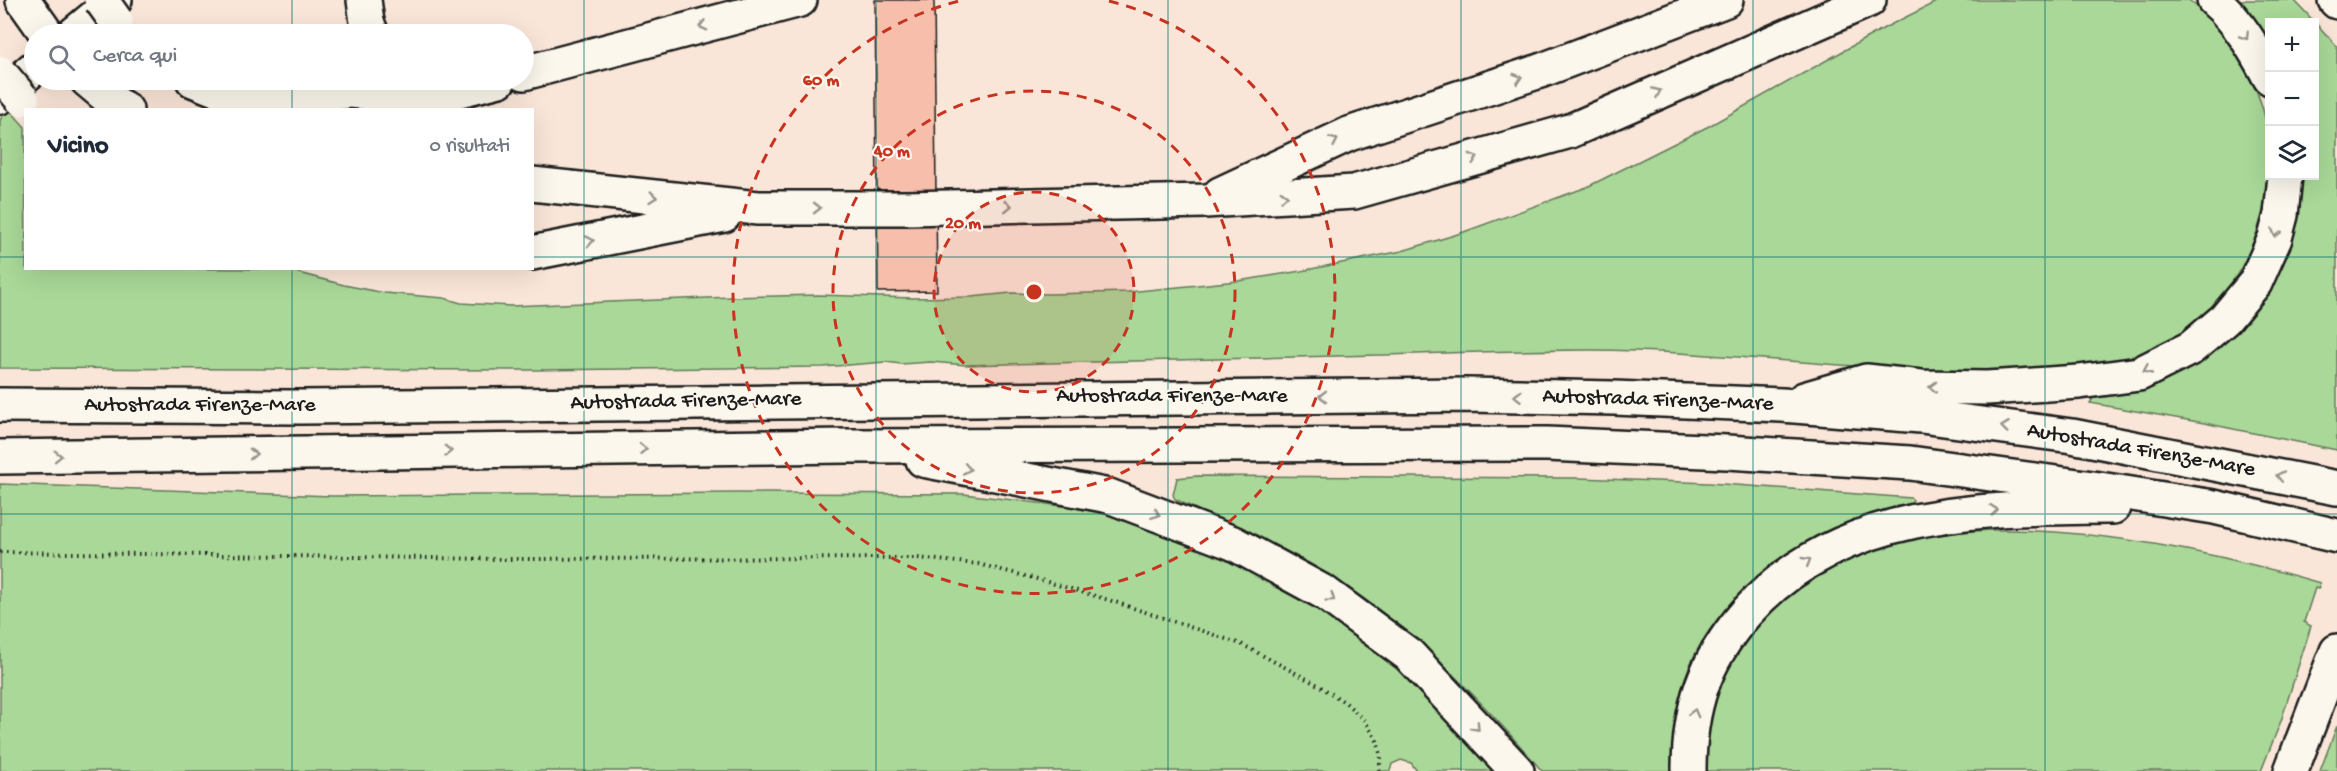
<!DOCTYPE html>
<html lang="it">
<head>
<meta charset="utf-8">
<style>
  :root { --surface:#fff; --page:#f6f6f7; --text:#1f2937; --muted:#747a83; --line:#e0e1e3 }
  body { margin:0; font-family:"Gochi Hand",sans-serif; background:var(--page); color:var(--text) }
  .controls { position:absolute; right:18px; top:18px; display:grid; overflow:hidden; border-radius:0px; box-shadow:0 6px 24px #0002 }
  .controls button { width:54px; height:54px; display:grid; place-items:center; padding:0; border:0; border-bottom:2px solid var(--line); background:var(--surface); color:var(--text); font:30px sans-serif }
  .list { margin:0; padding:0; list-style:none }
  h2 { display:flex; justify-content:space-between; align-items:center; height:78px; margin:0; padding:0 24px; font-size:26px }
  h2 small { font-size:20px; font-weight:400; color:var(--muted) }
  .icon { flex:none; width:33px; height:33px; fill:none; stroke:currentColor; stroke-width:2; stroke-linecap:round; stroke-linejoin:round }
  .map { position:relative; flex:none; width:2337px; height:771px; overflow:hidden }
  .search { position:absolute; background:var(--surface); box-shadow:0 6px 24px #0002; left:24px; top:24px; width:510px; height:66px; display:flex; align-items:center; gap:15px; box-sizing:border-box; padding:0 21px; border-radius:33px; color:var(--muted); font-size:22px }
  .panel { position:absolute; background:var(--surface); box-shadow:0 6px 24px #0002; left:24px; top:108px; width:510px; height:162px; border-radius:0px }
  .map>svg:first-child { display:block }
  .green { fill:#a9d898; stroke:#627a5a; stroke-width:1.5 }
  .building { fill:#f6beab; stroke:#1c1c1c; stroke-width:1.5 }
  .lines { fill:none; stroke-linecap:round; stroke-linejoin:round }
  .minor-casing { stroke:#1c1c1c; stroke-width:38 }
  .highway-casing { stroke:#1c1c1c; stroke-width:38 }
  .path { stroke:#1c1c1c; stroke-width:4; stroke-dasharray:1.5 4.5; stroke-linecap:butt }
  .minor { stroke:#fbf7ec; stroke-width:33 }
  .highway { stroke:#fbf7ec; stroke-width:33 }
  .highway-bridge-casing { stroke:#1c1c1c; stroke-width:38; stroke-linecap:butt }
  .highway-bridge { stroke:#fbf7ec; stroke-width:33 }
  .oneway { stroke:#97948e }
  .grid { fill:none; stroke:#0f766e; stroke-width:1.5; stroke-opacity:0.55 }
  .ring { fill:none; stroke:#c8321e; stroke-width:3; stroke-dasharray:10 8 }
  .labels { text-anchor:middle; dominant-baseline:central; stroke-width:4.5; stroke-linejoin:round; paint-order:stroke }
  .street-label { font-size:22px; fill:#1c1c1c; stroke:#fbf7ec }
  .centre { fill:#c8321e; stroke:#fbf7ec; stroke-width:3 }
  .ring-label { font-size:18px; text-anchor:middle; font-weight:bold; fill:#c8321e; stroke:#fbf7ec; stroke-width:4.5; stroke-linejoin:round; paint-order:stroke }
</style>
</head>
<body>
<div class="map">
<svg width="2337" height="771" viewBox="0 0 2337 771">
  <rect width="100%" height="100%" fill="#fae6d8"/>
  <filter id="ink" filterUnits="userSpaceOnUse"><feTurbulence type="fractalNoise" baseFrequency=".0167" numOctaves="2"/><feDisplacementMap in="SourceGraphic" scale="12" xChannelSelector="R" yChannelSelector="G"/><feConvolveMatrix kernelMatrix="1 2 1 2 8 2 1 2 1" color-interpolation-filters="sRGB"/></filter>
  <g filter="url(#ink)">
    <g class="green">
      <path d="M1940 0H2189C2243 44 2279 114 2268 185 2257 260 2218 323 2145 352 2097 370 2044 370 1994 371 1858 372 1725 351 1590 350 1519 350 1449 353 1379 355 1242 359 1104 362 966 365L931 362 901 364 886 362 823 367 531 370 0 368V121L3 114 9 109 25 127 26 268 284 269 344 285 385 293 444 298 461 303 511 306 732 297 818 295 913 298 971 297 1011 293 1049 294 1128 292 1238 281 1301 271 1402 251 1461 233 1587 187 1709 126 1886 27Z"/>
      <path d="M2233 0H2294L2337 46V450L2204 423 2090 403 2093 398 2139 390 2160 382 2200 359 2301 176H2314V22H2270L2269 45Z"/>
      <path d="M1196 476 1579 478 1709 483 1911 498 1913 500 1912 503C1884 510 1855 518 1830 530 1769 560 1705 615 1684 681 1675 710 1674 741 1672 771H1542C1477 695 1406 621 1319 569 1273 541 1223 523 1175 499L1173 495 1177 478Z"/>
      <path d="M0 484 332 496 739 493 964 494 1071 507 1127 518 1215 550 1294 591 1400 667 1500 771H1417L1411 763 1401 760 1392 764 1390 771H0Z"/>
      <path d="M1992 530C2102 529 2215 552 2320 583L2318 589 2315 588 2304 622 2311 626 2281 721 2261 771H1705C1707 735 1713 698 1729 665 1754 614 1818 566 1871 549 1910 536 1951 532 1992 530Z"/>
      <path d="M2337 726V771H2320Z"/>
    </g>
    <path class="building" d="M875 0H934L937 291 878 292Z"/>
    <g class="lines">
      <defs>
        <g id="minor">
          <path d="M364 0 367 22 372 34"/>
          <path d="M74 34 115 0"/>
          <path d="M0 97 34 68"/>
        </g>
        <g id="highway">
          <path d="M23 0 47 34"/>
          <path d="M2214 0C2238 20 2255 50 2270 78"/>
          <path d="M2335 0 2337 2"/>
          <path d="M524 73 800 0"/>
          <path d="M87 80 112 101 126 110"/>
          <path d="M193 80 238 98 297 97 350 91 428 98"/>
          <path d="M409 106 428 98 499 80"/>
          <path d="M532 184 758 208H907L1205 201 1354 192 1570 131 1869 0"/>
          <path d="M1220 194 1349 134 1540 71 1726 0"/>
          <path d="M532 253 724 215"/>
          <path d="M1804 399 1866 381 1921 387 1987 388 2079 382 2139 374 2191 348 2225 319 2255 283 2275 238 2281 215 2285 176"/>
          <path d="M0 405 302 407 1467 395 1614 398 1782 405 1921 416 2072 436 2337 488"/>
          <path d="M0 457 847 446 1547 444 1727 452 1910 463 2100 489 2214 507 2337 536"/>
          <path d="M923 460 1109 496 1233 543 1325 593 1409 655 1517 771"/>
          <path d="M1689 771C1689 708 1704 661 1746 613 1838 508 1984 508 2113 507"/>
          <path d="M2291 771 2337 651"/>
        </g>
      </defs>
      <use href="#minor" class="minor-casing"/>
      <use href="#highway" class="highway-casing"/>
      <path class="path" d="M0 552 496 559 917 558 978 564 1037 579 1109 600 1241 644 1318 685 1346 703 1365 721 1377 741 1381 757 1379 771"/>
      <use href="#minor" class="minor"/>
      <use href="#highway" class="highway"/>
      <defs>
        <g id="highway-bridge">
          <path d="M101 0 116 21"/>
          <path d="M0 73 22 99"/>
        </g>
      </defs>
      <use href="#highway-bridge" class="highway-bridge-casing"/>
      <use href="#highway-bridge" class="highway-bridge"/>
    </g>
    <defs><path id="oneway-chevron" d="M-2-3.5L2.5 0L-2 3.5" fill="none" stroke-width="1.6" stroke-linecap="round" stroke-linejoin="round" transform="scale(1.5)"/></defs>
    <g class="oneway">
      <use href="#oneway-chevron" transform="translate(703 26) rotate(165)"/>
      <use href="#oneway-chevron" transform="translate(2245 36) rotate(57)"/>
      <use href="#oneway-chevron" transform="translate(1518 78) rotate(-18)"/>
      <use href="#oneway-chevron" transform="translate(1657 92) rotate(-24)"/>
      <use href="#oneway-chevron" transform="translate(1334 141) rotate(-25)"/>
      <use href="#oneway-chevron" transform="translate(1474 158) rotate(-16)"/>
      <use href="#oneway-chevron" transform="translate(1284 196) rotate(-3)"/>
      <use href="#oneway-chevron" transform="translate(653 197) rotate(6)"/>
      <use href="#oneway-chevron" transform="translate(1008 206) rotate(-1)"/>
      <use href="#oneway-chevron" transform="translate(817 208)"/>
      <use href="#oneway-chevron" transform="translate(2276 233) rotate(107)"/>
      <use href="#oneway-chevron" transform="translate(590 241) rotate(-11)"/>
      <use href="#oneway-chevron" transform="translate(2147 370) rotate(155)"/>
      <use href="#oneway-chevron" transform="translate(1933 387) rotate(-179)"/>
      <use href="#oneway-chevron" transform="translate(1323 396) rotate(180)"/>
      <use href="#oneway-chevron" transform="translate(1518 396) rotate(-179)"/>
      <use href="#oneway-chevron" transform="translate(2005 427) rotate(-173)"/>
      <use href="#oneway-chevron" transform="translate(643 449) rotate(-1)"/>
      <use href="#oneway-chevron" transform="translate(448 451) rotate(-1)"/>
      <use href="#oneway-chevron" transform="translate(253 454) rotate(-1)"/>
      <use href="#oneway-chevron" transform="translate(58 456) rotate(-1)"/>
      <use href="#oneway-chevron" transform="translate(967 469) rotate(11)"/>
      <use href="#oneway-chevron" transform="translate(2280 476) rotate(-169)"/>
      <use href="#oneway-chevron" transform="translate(1994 510) rotate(-6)"/>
      <use href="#oneway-chevron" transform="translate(1156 514) rotate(21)"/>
      <use href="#oneway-chevron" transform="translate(1807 561) rotate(-31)"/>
      <use href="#oneway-chevron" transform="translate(1331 598) rotate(35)"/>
      <use href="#oneway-chevron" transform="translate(1694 713) rotate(-75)"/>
      <use href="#oneway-chevron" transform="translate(1476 727) rotate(47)"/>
    </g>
  </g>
  <path class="grid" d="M292 0V34M584 0V771M876 0V771M1168 0V771M1461 0V771M1753 0V771M2045 0V771M292 80V110M0 257H26M532 257H2337M292 268V771M0 514H2337"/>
  <circle cx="1034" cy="292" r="100" fill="#c8321e" fill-opacity=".12"/>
  <g class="ring">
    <circle cx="1034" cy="292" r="100"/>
    <circle cx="1034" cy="292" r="201"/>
    <path d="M1109 1A301 301 0 1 1 959 1"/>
  </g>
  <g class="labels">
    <g class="street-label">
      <text x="1172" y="397">Autostrada Firenze-Mare</text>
      <text transform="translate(1658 401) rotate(2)">Autostrada Firenze-Mare</text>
      <text transform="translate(686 402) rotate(-1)">Autostrada Firenze-Mare</text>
      <text x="200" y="406">Autostrada Firenze-Mare</text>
      <text transform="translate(2141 451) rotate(10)">Autostrada Firenze-Mare</text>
    </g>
  </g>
  <circle cx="1034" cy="292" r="9" class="centre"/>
  <g class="ring-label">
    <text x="821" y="85">60 m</text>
    <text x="892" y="156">40 m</text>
    <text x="963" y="228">20 m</text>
  </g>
</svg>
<div class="controls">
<button>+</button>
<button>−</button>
<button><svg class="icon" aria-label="layers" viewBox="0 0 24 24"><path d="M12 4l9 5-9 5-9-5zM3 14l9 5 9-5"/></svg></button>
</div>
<div class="search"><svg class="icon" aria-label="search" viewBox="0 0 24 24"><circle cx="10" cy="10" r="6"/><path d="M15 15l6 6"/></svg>Cerca qui</div>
<section class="panel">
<h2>Vicino<small>0 risultati</small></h2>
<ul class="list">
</ul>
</section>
</div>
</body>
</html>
